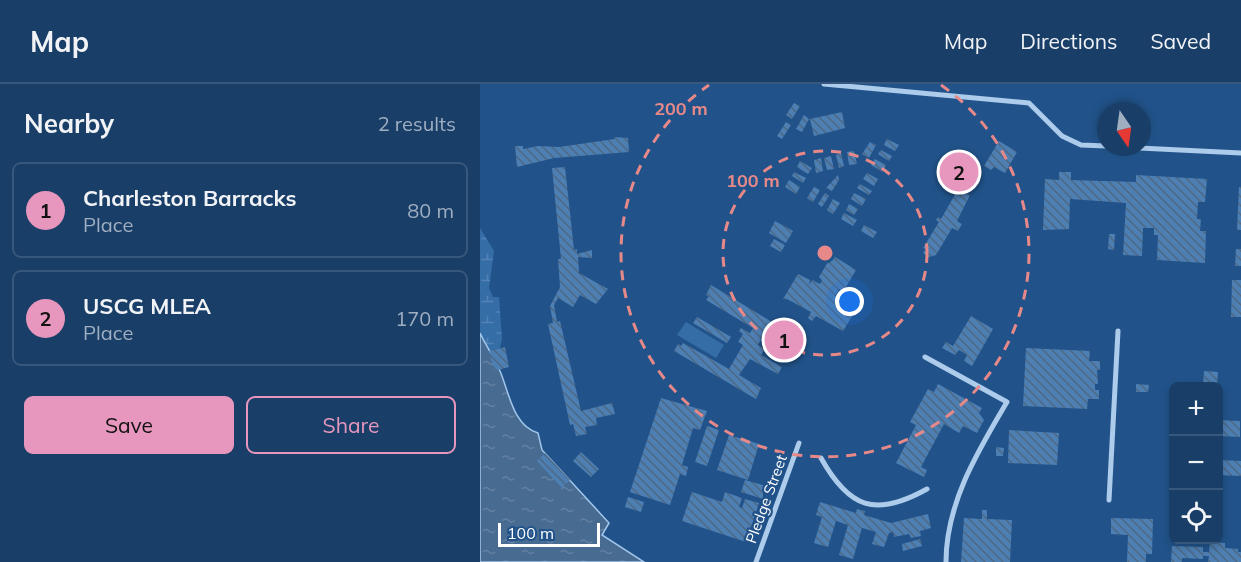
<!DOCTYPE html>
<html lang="en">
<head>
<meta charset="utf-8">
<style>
  :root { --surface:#193e68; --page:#264971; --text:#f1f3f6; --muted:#9faec0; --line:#37577c; --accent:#e797bd }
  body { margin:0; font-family:Mulish,sans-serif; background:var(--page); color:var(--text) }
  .controls { position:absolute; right:18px; bottom:18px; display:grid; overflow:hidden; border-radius:9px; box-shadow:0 3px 9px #0003 }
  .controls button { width:54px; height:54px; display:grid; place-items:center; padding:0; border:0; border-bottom:2px solid var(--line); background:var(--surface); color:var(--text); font:30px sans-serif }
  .compass { position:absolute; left:617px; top:18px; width:54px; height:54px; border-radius:50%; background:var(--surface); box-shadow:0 3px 9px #0003; rotate:167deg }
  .scale { position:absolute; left:18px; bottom:15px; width:102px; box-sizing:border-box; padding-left:6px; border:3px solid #fff; border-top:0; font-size:16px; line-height:21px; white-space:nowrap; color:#fff; -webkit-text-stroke:4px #21538a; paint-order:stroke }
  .you { position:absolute; left:370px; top:218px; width:21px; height:21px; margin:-15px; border:4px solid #fff; border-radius:50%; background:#1a73e8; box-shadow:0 0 0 9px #1a73e833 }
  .badge { display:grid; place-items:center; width:39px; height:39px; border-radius:50%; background:var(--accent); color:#111; font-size:20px; font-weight:700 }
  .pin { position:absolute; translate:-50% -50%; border:3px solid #fff; box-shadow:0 2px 6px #0006 }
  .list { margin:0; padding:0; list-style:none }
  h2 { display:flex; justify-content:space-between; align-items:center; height:78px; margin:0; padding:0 24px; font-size:26px }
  h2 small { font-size:20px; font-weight:400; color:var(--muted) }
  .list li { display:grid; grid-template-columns:39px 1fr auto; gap:18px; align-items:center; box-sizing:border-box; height:96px; margin:0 12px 12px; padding:0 12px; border:2px solid var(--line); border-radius:9px }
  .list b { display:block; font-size:22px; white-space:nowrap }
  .list p { margin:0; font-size:20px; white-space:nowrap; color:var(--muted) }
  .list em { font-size:20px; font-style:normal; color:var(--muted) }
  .actions { display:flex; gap:12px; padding:18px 24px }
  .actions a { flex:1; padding:14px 0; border:2px solid var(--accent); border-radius:9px; text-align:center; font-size:21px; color:var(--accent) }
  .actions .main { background:var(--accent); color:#111 }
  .icon { flex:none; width:33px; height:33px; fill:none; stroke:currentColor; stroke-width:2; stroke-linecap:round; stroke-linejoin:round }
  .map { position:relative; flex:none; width:761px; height:478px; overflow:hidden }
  header { display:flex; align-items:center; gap:36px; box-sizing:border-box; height:84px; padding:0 30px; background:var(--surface); border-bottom:2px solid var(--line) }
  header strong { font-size:28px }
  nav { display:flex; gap:33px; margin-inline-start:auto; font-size:21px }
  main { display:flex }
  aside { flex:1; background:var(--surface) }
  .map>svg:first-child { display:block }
  .wetland { fill:url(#wetland-marsh) }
  .pitch { fill:#356da7 }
  .water { fill:url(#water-ripples); stroke:#a1c7ec; stroke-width:1.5 }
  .building { fill:url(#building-back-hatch) }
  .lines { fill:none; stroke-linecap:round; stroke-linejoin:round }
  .street { stroke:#adcbeb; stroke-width:5 }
  .ring { fill:none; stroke:#e88989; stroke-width:3; stroke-dasharray:10 8 }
  .labels { text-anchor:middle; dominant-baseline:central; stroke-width:4.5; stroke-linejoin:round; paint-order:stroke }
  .street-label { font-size:15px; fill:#fff; stroke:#21538a }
  .centre { fill:#e88989; stroke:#21538a; stroke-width:3 }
  .ring-label { font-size:18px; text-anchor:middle; font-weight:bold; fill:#e88989; stroke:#21538a; stroke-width:4.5; stroke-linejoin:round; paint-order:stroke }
</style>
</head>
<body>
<header>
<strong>Map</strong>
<nav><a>Map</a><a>Directions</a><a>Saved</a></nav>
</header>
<main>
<aside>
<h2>Nearby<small>2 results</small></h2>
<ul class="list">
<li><span class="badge">1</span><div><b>Charleston Barracks</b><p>Place</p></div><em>80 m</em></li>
<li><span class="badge">2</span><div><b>USCG MLEA</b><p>Place</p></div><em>170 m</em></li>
</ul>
<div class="actions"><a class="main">Save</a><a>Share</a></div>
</aside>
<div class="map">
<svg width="761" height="478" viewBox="0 0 761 478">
  <defs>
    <pattern id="wetland-marsh" width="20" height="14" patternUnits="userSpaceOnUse" patternTransform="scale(1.5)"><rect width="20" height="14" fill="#356da7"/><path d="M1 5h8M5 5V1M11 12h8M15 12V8" fill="none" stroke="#5383b4"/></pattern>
    <pattern id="water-ripples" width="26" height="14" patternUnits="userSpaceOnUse" patternTransform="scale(1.5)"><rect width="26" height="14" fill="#486b92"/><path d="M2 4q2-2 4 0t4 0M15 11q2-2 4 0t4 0" fill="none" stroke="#6381a2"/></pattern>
    <pattern id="building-back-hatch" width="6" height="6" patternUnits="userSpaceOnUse" patternTransform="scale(1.5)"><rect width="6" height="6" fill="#4e7fb3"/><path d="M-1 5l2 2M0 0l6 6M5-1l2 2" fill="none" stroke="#4d6885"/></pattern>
  </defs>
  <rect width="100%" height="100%" fill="#21538a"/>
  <path class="wetland" d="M0 144 14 167 9 204 13 213H19L22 255 20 264 9 267 0 250Z"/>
  <path class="pitch" d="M206 238 244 261 236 274 197 251Z"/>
  <path class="water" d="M0 249C6 261 14 274 20 287 29 308 33 342 58 349L62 366 129 439 122 451 164 478H0Z"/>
  <g class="building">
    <path d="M314 19 320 22 312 35 306 31Z"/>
    <path d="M362 28 365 44 334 52 330 35Z"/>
    <path d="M324 31 329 35 322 48 316 45Z"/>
    <path d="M306 38 311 41 302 55 297 52Z"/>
    <path d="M134 53 148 54 149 68 74 74 37 83 35 62H43V65L58 62 79 63 135 55Z"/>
    <path d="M407 55 419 61 415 67 404 61Z"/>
    <path d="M519 57 537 68 525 89 514 83 511 86 504 82Z"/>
    <path d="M390 58 396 61 389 74 382 70Z"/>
    <path d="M401 66 412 72 409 77 398 70Z"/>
    <path d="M374 67 377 80 369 81 367 68Z"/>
    <path d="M361 69 364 82 359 84 356 71Z"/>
    <path d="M351 72 354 85 347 86 344 74Z"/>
    <path d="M467 73 496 90 489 102 458 85Z"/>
    <path d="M341 74 343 87 336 89 334 76Z"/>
    <path d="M395 75 406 81 403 88 391 81Z"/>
    <path d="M320 77 332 84 328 90 317 83Z"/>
    <path d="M85 83 94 166 97 165V170L112 166V174L98 173 99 189 128 205 116 220 100 211 93 223 78 214 74 221 77 238 80 237 101 327 132 319 135 330 116 334 117 341 105 343 107 350 96 352 93 340 90 341 68 240 73 239 70 222 80 203 78 175H81L72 84Z"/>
    <path d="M314 88 326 94 323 99 312 92Z"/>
    <path d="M579 88H591V96L656 98V91L727 95 725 118H718L717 135H721L720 147H726L725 179 677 176 678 151H674V144H663L662 172 643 171 646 119 590 115 589 145 563 146 565 95 579 96Z"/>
    <path d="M387 89 398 95 394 102 383 95Z"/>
    <path d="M358 91 359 96 352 107 346 104Z"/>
    <path d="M309 96 320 103 316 110 305 103Z"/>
    <path d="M380 100 392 107 389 111 377 104Z"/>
    <path d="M334 103 340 106 333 118 327 114Z"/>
    <path d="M759 103H761V146H757Z"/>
    <path d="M477 107 490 111 477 137 482 140 478 147 472 144 456 171 449 173 443 169 446 165 443 164 459 138 456 136 458 133 461 135Z"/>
    <path d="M345 109 349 112 342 123 338 120Z"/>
    <path d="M374 109 386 115 382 122 371 115Z"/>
    <path d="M353 115 360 119 353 130 347 126Z"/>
    <path d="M369 120 378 125 374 131 366 126Z"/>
    <path d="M364 129 377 136 373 142 361 135Z"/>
    <path d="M295 137 313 147 306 159 289 149Z"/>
    <path d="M384 141 397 148 393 154 381 147Z"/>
    <path d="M629 150H635L634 166 628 165Z"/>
    <path d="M294 155 305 161 301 168 290 162Z"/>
    <path d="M756 165H761V182H755Z"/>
    <path d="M352 171 376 186 363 208 359 205 355 212 361 215 359 219 362 221 365 217 377 224 363 247 336 232 332 237 328 234 331 228 307 215H303L318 190 330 196 329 201 332 196 340 200 342 196 339 193Z"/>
    <path d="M752 196H761V233H751Z"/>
    <path d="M231 201 315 252 311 260 308 259 306 262 284 250 278 261 285 265 281 271 302 283 298 290 270 275 259 291 281 304 276 315 194 267 198 260 201 262 203 259 249 285 263 261 258 258 263 250 259 247 261 244 270 249 273 244 226 216 229 212 226 211Z"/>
    <path d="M491 232 513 245 492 282 484 277 487 271 479 266 475 271 462 264 466 258 473 262Z"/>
    <path d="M217 233 251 253 247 259 213 239Z"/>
    <path d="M25 263 29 283 14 287 9 267Z"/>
    <path d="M546 264 610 267 609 277H620V286H617L618 300H615V306H619V315H608L607 325 543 322Z"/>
    <path d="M724 287 738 288 737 302H723Z"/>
    <path d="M458 300 502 324 499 329 504 336 497 349 483 342 479 349 464 340 441 383 447 386 444 393 416 379 436 341 430 338 448 305 454 308Z"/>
    <path d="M656 300 669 301 668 308H656Z"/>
    <path d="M181 314 227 327 220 346 213 344 202 381 208 383 206 392 200 390 190 421 150 408Z"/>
    <path d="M690 328 694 329V352H689Z"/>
    <path d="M738 336 760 337V353L738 352Z"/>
    <path d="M227 342 239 346 227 382 215 378Z"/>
    <path d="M529 346 579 349 577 381 528 379Z"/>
    <path d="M249 351 279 360 268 396 237 386Z"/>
    <path d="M516 363 524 364 523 372H516Z"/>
    <path d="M101 368 119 385 111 393 93 377Z"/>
    <path d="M65 369 90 396 82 404 57 377Z"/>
    <path d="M738 376 761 377V392L738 391Z"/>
    <path d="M265 396 283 401V415L261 408Z"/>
    <path d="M212 408 242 418 245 408 262 414 259 423 262 424 265 415 279 419 266 458 202 437Z"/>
    <path d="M148 413 164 418 161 428 145 423Z"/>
    <path d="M340 418 376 429 377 425 385 427 384 431 411 439 448 430 451 444 440 447 441 452 431 454 429 450 414 453 413 448 409 449 404 463 392 460 396 448 382 444 373 475 359 471 368 441 356 437 348 463 334 459 342 433 336 431Z"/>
    <path d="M502 426H507V435L532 436 530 478H481L484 434 502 435Z"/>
    <path d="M631 434 673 435 672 470H666V478H647L648 451 631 450Z"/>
    <path d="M440 455 442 462 423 467 422 460Z"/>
    <path d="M730 458 745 459V464L758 465V468H761V478H728L729 472H723V475L702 474V478H691L692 462 723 463V468H729Z"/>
  </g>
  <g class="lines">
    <g class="street">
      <path d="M344 0 549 19 582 52 601 61 626 62"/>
      <path d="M639 63 761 69"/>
      <path d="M445 273 527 318C498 367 466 419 466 478"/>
      <path d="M341 374C369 424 395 434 447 405"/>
      <path d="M629 416 638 247"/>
      <path d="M276 478 319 359"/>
    </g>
  </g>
  <g class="ring">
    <circle cx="345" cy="169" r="102"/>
    <path d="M461 1A204 204 0 1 1 229 1"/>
  </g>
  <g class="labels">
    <g class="street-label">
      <text transform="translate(286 415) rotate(-70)">Pledge Street</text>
    </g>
  </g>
  <circle cx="345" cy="169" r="9" class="centre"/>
  <g class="ring-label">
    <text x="201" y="31">200 m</text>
    <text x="273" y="103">100 m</text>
  </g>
</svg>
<div class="controls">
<button>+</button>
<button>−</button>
<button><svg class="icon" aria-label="locate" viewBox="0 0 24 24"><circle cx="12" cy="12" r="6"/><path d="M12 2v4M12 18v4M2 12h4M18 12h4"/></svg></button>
</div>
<svg class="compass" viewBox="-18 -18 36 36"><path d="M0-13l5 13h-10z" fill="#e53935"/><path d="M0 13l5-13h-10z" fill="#9faec0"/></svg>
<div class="scale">100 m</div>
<div class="you"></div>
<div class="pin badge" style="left:304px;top:256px">1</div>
<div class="pin badge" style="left:479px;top:88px">2</div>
</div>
</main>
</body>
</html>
